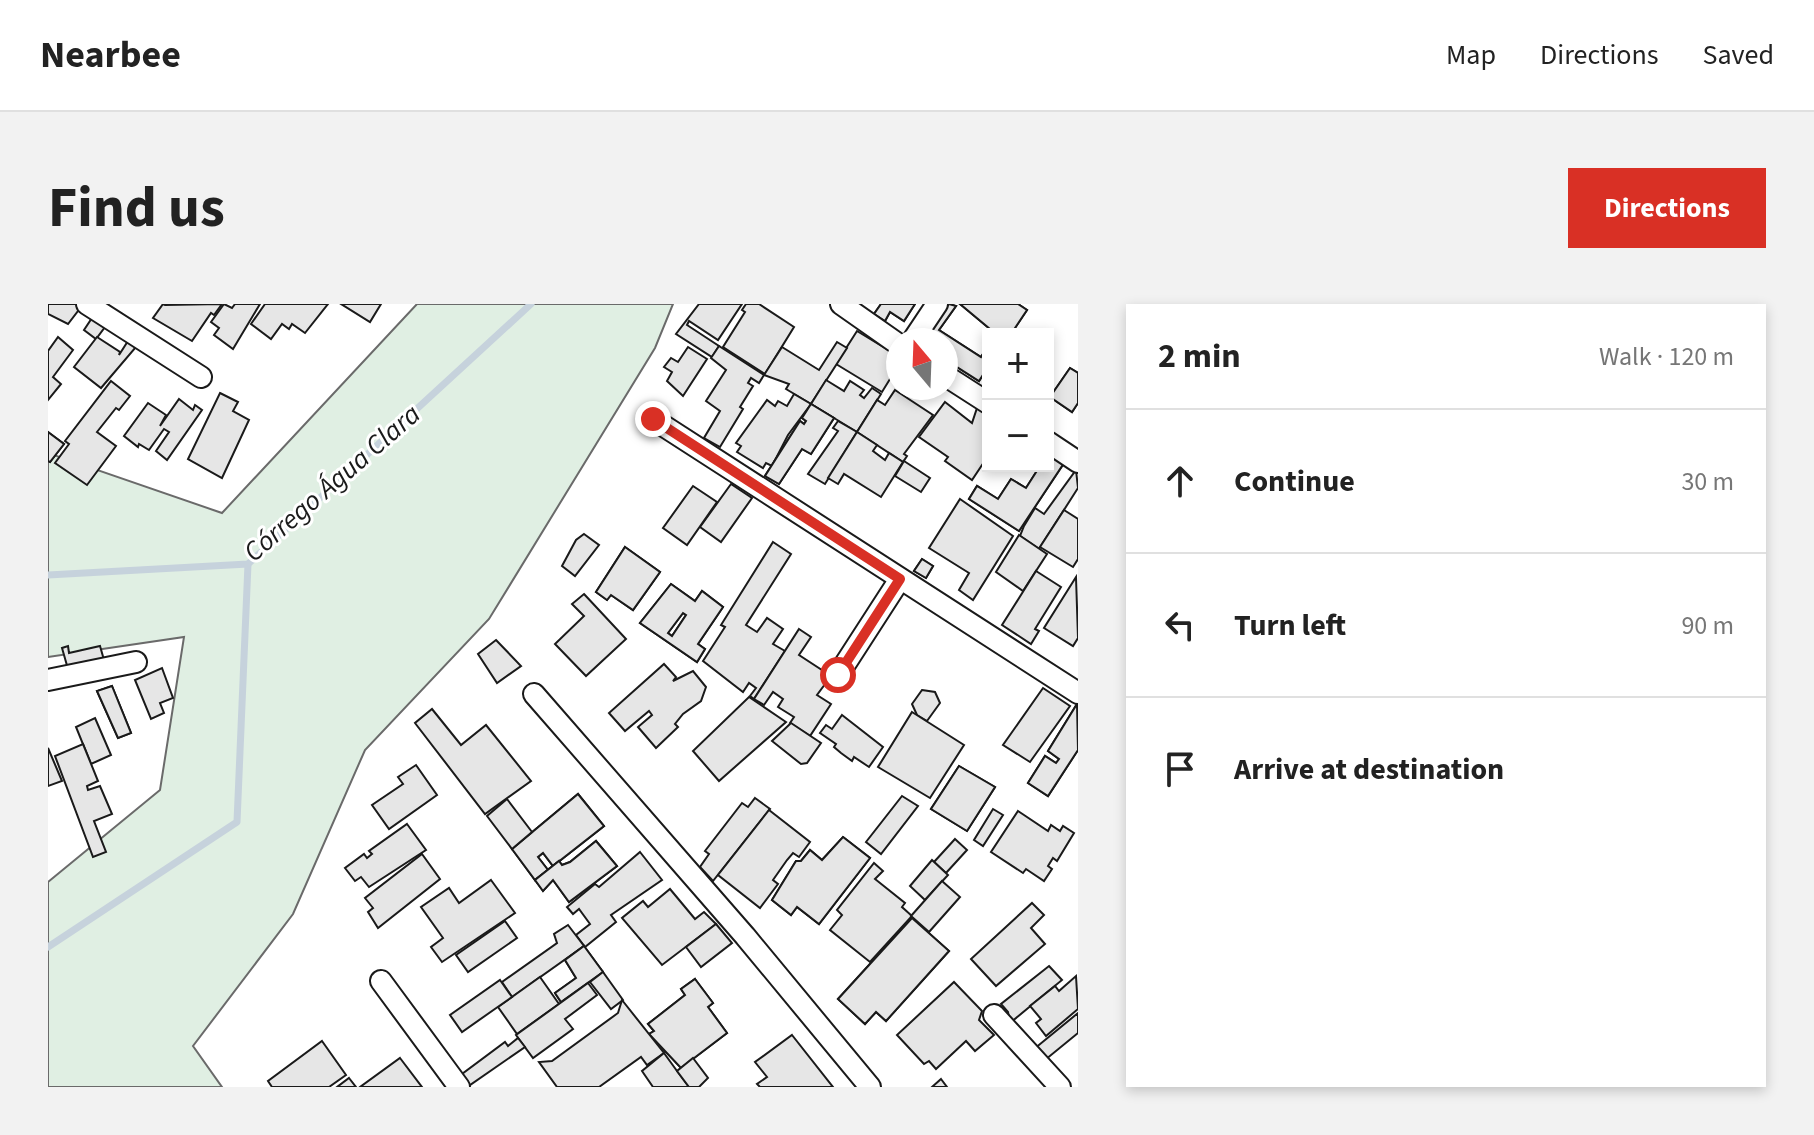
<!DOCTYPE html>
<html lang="en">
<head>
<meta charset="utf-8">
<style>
  :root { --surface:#fff; --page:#f2f2f2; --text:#222; --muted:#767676; --line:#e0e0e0; --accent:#d93025 }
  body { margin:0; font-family:"Source Sans 3",sans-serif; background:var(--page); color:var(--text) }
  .controls { position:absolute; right:24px; top:24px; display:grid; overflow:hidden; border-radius:0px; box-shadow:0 4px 12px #0003 }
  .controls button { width:72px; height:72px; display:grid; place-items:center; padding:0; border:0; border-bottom:2px solid var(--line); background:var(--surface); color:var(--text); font:40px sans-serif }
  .compass { position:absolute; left:838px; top:24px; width:72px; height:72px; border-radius:50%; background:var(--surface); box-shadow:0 4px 12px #0003; rotate:341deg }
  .stop { position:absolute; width:24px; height:24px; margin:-18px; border:6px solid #d93025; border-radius:50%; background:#fff }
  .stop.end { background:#d93025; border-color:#fff; box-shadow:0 2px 8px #0008 }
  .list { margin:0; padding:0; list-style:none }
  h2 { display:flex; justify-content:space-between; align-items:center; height:104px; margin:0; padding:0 32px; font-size:34px }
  h2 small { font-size:26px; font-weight:400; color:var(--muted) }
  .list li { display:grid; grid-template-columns:52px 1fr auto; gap:24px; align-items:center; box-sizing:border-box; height:144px; padding:0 32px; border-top:2px solid var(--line) }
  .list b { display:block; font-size:30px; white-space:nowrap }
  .list em { font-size:26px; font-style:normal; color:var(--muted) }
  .icon { flex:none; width:44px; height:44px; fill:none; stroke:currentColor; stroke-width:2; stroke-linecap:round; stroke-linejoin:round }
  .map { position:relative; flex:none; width:1030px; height:783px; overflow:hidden; border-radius:0px }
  header { display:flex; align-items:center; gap:48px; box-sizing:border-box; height:112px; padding:0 40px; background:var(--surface); border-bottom:2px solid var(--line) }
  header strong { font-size:38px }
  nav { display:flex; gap:44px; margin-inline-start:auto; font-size:28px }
  .intro { display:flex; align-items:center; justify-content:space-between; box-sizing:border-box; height:192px; padding:0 48px }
  h1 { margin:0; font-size:56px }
  .button { padding:20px 36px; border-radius:0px; background:var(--accent); color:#fff; font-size:28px; font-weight:700 }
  main { display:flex; gap:48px; padding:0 48px }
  aside { flex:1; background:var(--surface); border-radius:0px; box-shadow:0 4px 12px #0003 }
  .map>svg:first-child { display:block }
  .green { fill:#e0efe3; stroke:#6a6a6a; stroke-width:2 }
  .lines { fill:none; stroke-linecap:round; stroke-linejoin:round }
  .stream { stroke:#c6d2dc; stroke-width:7 }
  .building { fill:#e6e6e6; stroke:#1a1a1a; stroke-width:2; fill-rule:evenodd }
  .minor-casing { stroke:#1a1a1a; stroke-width:24 }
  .minor { stroke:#fff; stroke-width:20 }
  .route { stroke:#d93025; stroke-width:10 }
  .labels { text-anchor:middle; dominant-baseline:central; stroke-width:6; stroke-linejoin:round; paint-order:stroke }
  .water-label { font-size:28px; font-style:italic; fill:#1a1a1a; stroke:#fff }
</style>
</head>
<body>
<header>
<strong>Nearbee</strong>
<nav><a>Map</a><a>Directions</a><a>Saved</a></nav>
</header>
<div class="intro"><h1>Find us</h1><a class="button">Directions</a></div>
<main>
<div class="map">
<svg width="1030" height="783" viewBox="0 0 1030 783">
  <rect width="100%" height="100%" fill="#fff"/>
  <path class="green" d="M369 0H625L607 44 441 315 317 446 245 610 145 742 174 783H0V578L112 486 136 333 0 353V149L174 209Z"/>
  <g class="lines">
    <g class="stream">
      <path d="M0 271 200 260 483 0"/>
      <path d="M0 643 189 518 200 260"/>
    </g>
  </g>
  <g class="building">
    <path d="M0 0H28L33 3 20 20 0 10Z"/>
    <path d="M115 0 117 1 174 0 166 11 163 9 144 37 105 14Z"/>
    <path d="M176 0 184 4 187 0H212L185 45 166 31 171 24 163 18Z"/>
    <path d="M217 0H280L257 29 244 20 241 25 234 20 223 35 203 20Z"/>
    <path d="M293 0H333L322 18Z"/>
    <path d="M651 0H694L670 36 641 17 639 21 671 42 664 53 628 30Z"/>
    <path d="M698 0H711L746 23 717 70 675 43 697 8 694 6Z"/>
    <path d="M867 0 856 17 842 8 837 17 826 10 833 0Z"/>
    <path d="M867 0 856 17 842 8 837 17 826 10 833 0Z"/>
    <path d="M901 0 908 2 891 26 933 53 940 42V63L931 77 898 56V36H874Z"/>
    <path d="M901 0 908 2 891 26 933 53 940 42V63L931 77 898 56V36H874Z"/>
    <path d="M912 0H970L979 6 963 30H948Z"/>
    <path d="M912 0H970L979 6 963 30H948Z"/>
    <path d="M44 14 57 23 48 35 36 26Z"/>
    <path d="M809 27 850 52V62L834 88 788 60Z"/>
    <path d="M10 33 25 46 5 73 13 80 0 96V47Z"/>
    <path d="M49 33 72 48 71 51 80 37 88 43 53 84 26 63Z"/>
    <path d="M789 38 799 44 763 100 738 85 741 80 716 71 734 43 771 66Z"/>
    <path d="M671 42 716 71 711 79 703 74 700 79 705 82 692 103 695 105 672 143 656 134 672 107 658 97 678 66 663 54Z"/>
    <path d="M640 43 659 55 635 92 619 77 624 68 616 63 623 54 630 58Z"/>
    <path d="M1022 64 1030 69V99L1024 108 1002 93Z"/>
    <path d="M1022 64 1030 69V99L1024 108 1002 93Z"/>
    <path d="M778 76 796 87 802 77 816 86 812 91 816 94 824 84 833 90 809 128 763 100Z"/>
    <path d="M63 77 82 92 71 106 68 104 49 128 68 142 39 181 7 159 21 140 17 137Z"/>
    <path d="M847 86 885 111 856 150 859 152 855 158 809 128 829 96 837 101Z"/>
    <path d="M172 89 190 98 185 107 201 116 174 174 140 155Z"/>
    <path d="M746 90 763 100 740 131 724 162 718 159 715 164 689 148 693 142 688 139 719 96 727 102 730 97 739 102Z"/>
    <path d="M131 95 145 106 147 101 154 106 119 156 108 147 121 128 116 125 101 146 91 140 90 143 76 132 100 99 118 111 112 122Z"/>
    <path d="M897 98 924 119 929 104 940 111V152L924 176 897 157 900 153 871 133Z"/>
    <path d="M763 100 786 114 763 150 754 145 731 180 717 172 752 117 756 120 758 117 754 114Z"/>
    <path d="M763 100 786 114 763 150 754 145 731 180 717 172 752 117 756 120 758 117 754 114Z"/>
    <path d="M790 117 809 128 777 180 760 170 790 127 785 124Z"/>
    <path d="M0 128 16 140 2 158 0 157Z"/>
    <path d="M0 128 16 140 2 158 0 157Z"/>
    <path d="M809 128 829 141 825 147 837 156 841 149 855 158 833 193 796 170 790 180 780 174Z"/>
    <path d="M1000 150 1016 159 971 227 921 195 929 182 950 195 963 175 978 184 992 162H1000Z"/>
    <path d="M1000 150 1016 159 971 227 921 195 929 182 950 195 963 175 978 184 992 162H1000Z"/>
    <path d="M856 157 882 174 873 188 847 172Z"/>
    <path d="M1028 166 1030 184 991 245 972 232 976 222 987 204 996 210Z"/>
    <path d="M683 180 704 194 673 238 652 223Z"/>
    <path d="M645 182 669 198 639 241 615 224Z"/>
    <path d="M912 195 965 232 925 296 911 286 921 269 881 244Z"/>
    <path d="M1016 206 1030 215V255L1025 263 992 243Z"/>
    <path d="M536 230 551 241 527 272 514 262 528 236Z"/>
    <path d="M971 231 999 250 975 287 948 268Z"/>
    <path d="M725 238 743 250 698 321 709 328 719 314 735 325 725 340 737 347 706 395 702 392 708 384 701 379 695 388 655 357 677 323 673 321Z"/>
    <path d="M577 243 612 268 585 306 563 291 559 296 548 288Z"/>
    <path d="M577 243 612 268 585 306 563 291 559 296 548 288Z"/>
    <path d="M874 255 885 262 878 274 866 267Z"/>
    <path d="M874 255 885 262 878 274 866 267Z"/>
    <path d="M988 267 1013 283 987 325 991 327 983 340 954 321Z"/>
    <path d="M1028 273 1030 334 1025 342 996 324Z"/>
    <path d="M623 280 647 297 654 287 675 303 650 340 657 345 649 358 592 319ZM635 309 638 311 624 332 620 329Z"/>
    <path d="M623 280 647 297 654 287 675 303 650 340 657 345 649 358 592 319ZM635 309 638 311 624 332 620 329Z"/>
    <path d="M536 290 578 335 538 372 507 340 536 312 524 300Z"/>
    <path d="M751 325 763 333 751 351 783 372 769 391 783 400 762 432 742 419 746 413 730 403 735 395 725 388 716 401 706 395Z"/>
    <path d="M448 336 473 362 449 379 430 350Z"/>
    <path d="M20 342 21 349 52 342 56 356 20 365 14 344Z"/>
    <path d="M616 360 628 373 625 377 645 367 658 383 653 397 635 410 627 420 630 423 608 444 590 423 604 411 601 407 577 427 561 409Z"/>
    <path d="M114 364 125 394 112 399 116 409 103 415 87 376Z"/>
    <path d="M64 382 83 429 70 434 49 387Z"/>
    <path d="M64 382 83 429 70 434 49 387Z"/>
    <path d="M995 384 1022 402 982 458 955 441Z"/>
    <path d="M874 386 887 388 892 399 879 417 869 411 864 400Z"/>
    <path d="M701 393 738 418 671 477 645 447Z"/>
    <path d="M1029 400 1030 446 1000 492 980 479 997 452 1008 459 1011 455 1000 447Z"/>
    <path d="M1029 400 1030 446 1000 492 980 479 997 452 1008 459 1011 455 1000 447Z"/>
    <path d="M384 405 413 441 438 421 483 477 437 510 367 419Z"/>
    <path d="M864 408 916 441 882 494 830 463Z"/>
    <path d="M794 411 835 443 821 463 806 453 804 457 793 449 786 443 788 440 772 429 778 421 784 425Z"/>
    <path d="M47 414 63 451 43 460 28 423Z"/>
    <path d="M743 419 773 439 759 459 753 460 724 437Z"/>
    <path d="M35 440 50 477 39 482 40 486 52 482 64 510 46 517 58 548 45 553 7 452Z"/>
    <path d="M0 444 14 477 0 482Z"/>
    <path d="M368 461 389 491 341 525 324 501 355 480 350 473Z"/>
    <path d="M911 462 947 483 919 527 883 505Z"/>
    <path d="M911 462 947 483 919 527 883 505Z"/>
    <path d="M530 490 556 522 505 562 495 549 490 553 500 566 487 576 464 545Z"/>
    <path d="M530 490 556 522 505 562 495 549 490 553 500 566 487 576 464 545Z"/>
    <path d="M854 492 870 502 833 550 818 538Z"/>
    <path d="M707 494 722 505 665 577 652 563 661 550 657 547 694 499 700 503Z"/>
    <path d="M459 495 484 528 464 545 439 512Z"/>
    <path d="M945 505 955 511 935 542 926 536Z"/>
    <path d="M721 506 762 538 751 553 745 549 739 556 725 576 730 580 712 604 670 571Z"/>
    <path d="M970 507 1000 527 1003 521 1012 527 1015 522 1026 529 1009 557 1005 554 1000 562 1004 565 996 577 978 565 975 569 943 548Z"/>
    <path d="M359 520 378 546 321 583 313 573 307 577 297 564 316 550 319 554 324 550 321 547Z"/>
    <path d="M795 533 822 554 771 620 749 603 743 611 724 596 748 557H753L762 546 774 556Z"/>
    <path d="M795 533 822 554 771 620 749 603 743 611 724 596 748 557H753L762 546 774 556Z"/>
    <path d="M907 535 919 546 898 569 886 558Z"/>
    <path d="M548 537 569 562 521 598 505 576 495 587 487 576 511 557 514 561 522 558Z"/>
    <path d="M548 537 569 562 521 598 505 576 495 587 487 576 511 557 514 561 522 558Z"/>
    <path d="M592 548 614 576 563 611 568 618 537 643 528 631 542 620 531 605 525 610 519 603 547 580 551 583Z"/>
    <path d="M374 550 392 575 330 624 320 608 325 604 317 594Z"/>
    <path d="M884 556 900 571 877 596 862 582Z"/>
    <path d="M826 559 835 567 827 575 857 599 854 603 864 612 822 658 782 626 794 611 789 606Z"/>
    <path d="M443 576 467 609 394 658 383 643 395 634 373 603 401 584 411 599Z"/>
    <path d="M894 577 912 593 881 628 863 612Z"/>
    <path d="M622 585 647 615 656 608 668 620 614 661 574 614 595 597 600 603Z"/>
    <path d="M984 599 996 611 983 624 997 640 948 682 923 655Z"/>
    <path d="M864 614 901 647 838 717 828 708 817 720 790 695Z"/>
    <path d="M864 614 901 647 838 717 828 708 817 720 790 695Z"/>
    <path d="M457 617 469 634 420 668 408 651Z"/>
    <path d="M668 620 684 639 653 663 638 643Z"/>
    <path d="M520 621 536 642 464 693 454 678 509 639 506 630Z"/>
    <path d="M536 642 555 668 513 698 507 689 528 674 517 656Z"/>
    <path d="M536 642 555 668 513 698 507 689 528 674 517 656Z"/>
    <path d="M1001 662 1014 676 962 719 960 708 953 700Z"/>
    <path d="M555 668 575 696 563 705 542 678Z"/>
    <path d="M1028 672 1030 705 998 732 988 719 993 715 982 702 1007 682 1011 687Z"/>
    <path d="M492 673 511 700 469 730 450 703Z"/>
    <path d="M647 675 665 699 660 703 679 729 633 764 601 730 606 727 600 720 637 691 633 685Z"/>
    <path d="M647 675 665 699 660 703 679 729 633 764 601 730 606 727 600 720 637 691 633 685Z"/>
    <path d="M452 676 464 693 414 728 402 711Z"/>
    <path d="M906 678 934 707 931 716 946 731 927 747 918 737 888 765 881 757 876 760 849 731Z"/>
    <path d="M540 679 549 691 517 715 525 725 485 754 468 731Z"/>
    <path d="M574 696 616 749 599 761 593 753 551 783H509L491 758 504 757 570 709Z"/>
    <path d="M1030 709V729L997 756 986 745Z"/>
    <path d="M744 731 785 783H712L709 780 719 773 707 758Z"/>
    <path d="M470 734 477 743 422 781 414 770 457 738 460 742Z"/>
    <path d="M274 737 298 771 281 783H224L220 777Z"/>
    <path d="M616 749 629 767 641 783H605L594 767Z"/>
    <path d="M352 754 374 783H312Z"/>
    <path d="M645 754 660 774 651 783H641L629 767Z"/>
    <path d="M301 774 308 783H289Z"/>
    <path d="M893 775 899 783H884Z"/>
  </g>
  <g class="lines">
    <defs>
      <g id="minor">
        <path d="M39 0 153 73"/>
        <path d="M793 0 850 40"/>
        <path d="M865 36 889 0"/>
        <path d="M898 72 940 99"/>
        <path d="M605 115 1030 389"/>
        <path d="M1000 138 1030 158"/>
        <path d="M790 371 852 275"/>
        <path d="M0 376 88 358"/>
        <path d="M486 390 697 632 822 783"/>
        <path d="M333 677 411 783"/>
        <path d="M946 711 1012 783"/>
      </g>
    </defs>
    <use href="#minor" class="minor-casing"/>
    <use href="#minor" class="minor"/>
  </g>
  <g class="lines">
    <path class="route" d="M605 115 852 275 790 371"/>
  </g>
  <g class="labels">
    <g class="water-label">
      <text transform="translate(284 179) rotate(-41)">Córrego Água Clara</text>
    </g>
  </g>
</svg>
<div class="controls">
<button>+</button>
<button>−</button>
</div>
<svg class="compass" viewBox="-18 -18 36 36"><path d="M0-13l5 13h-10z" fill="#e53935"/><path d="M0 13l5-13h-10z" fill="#767676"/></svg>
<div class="stop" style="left:790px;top:371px"></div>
<div class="stop end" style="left:605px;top:115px"></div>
</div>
<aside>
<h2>2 min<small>Walk · 120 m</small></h2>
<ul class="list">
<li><svg class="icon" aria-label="ahead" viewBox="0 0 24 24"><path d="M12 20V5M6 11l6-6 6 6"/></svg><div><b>Continue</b></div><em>30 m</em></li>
<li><svg class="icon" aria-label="left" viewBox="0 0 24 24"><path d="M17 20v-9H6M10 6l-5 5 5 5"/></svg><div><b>Turn left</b></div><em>90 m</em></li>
<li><svg class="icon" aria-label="arrive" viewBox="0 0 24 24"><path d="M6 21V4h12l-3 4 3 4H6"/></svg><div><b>Arrive at destination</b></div></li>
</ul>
</aside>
</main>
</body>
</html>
